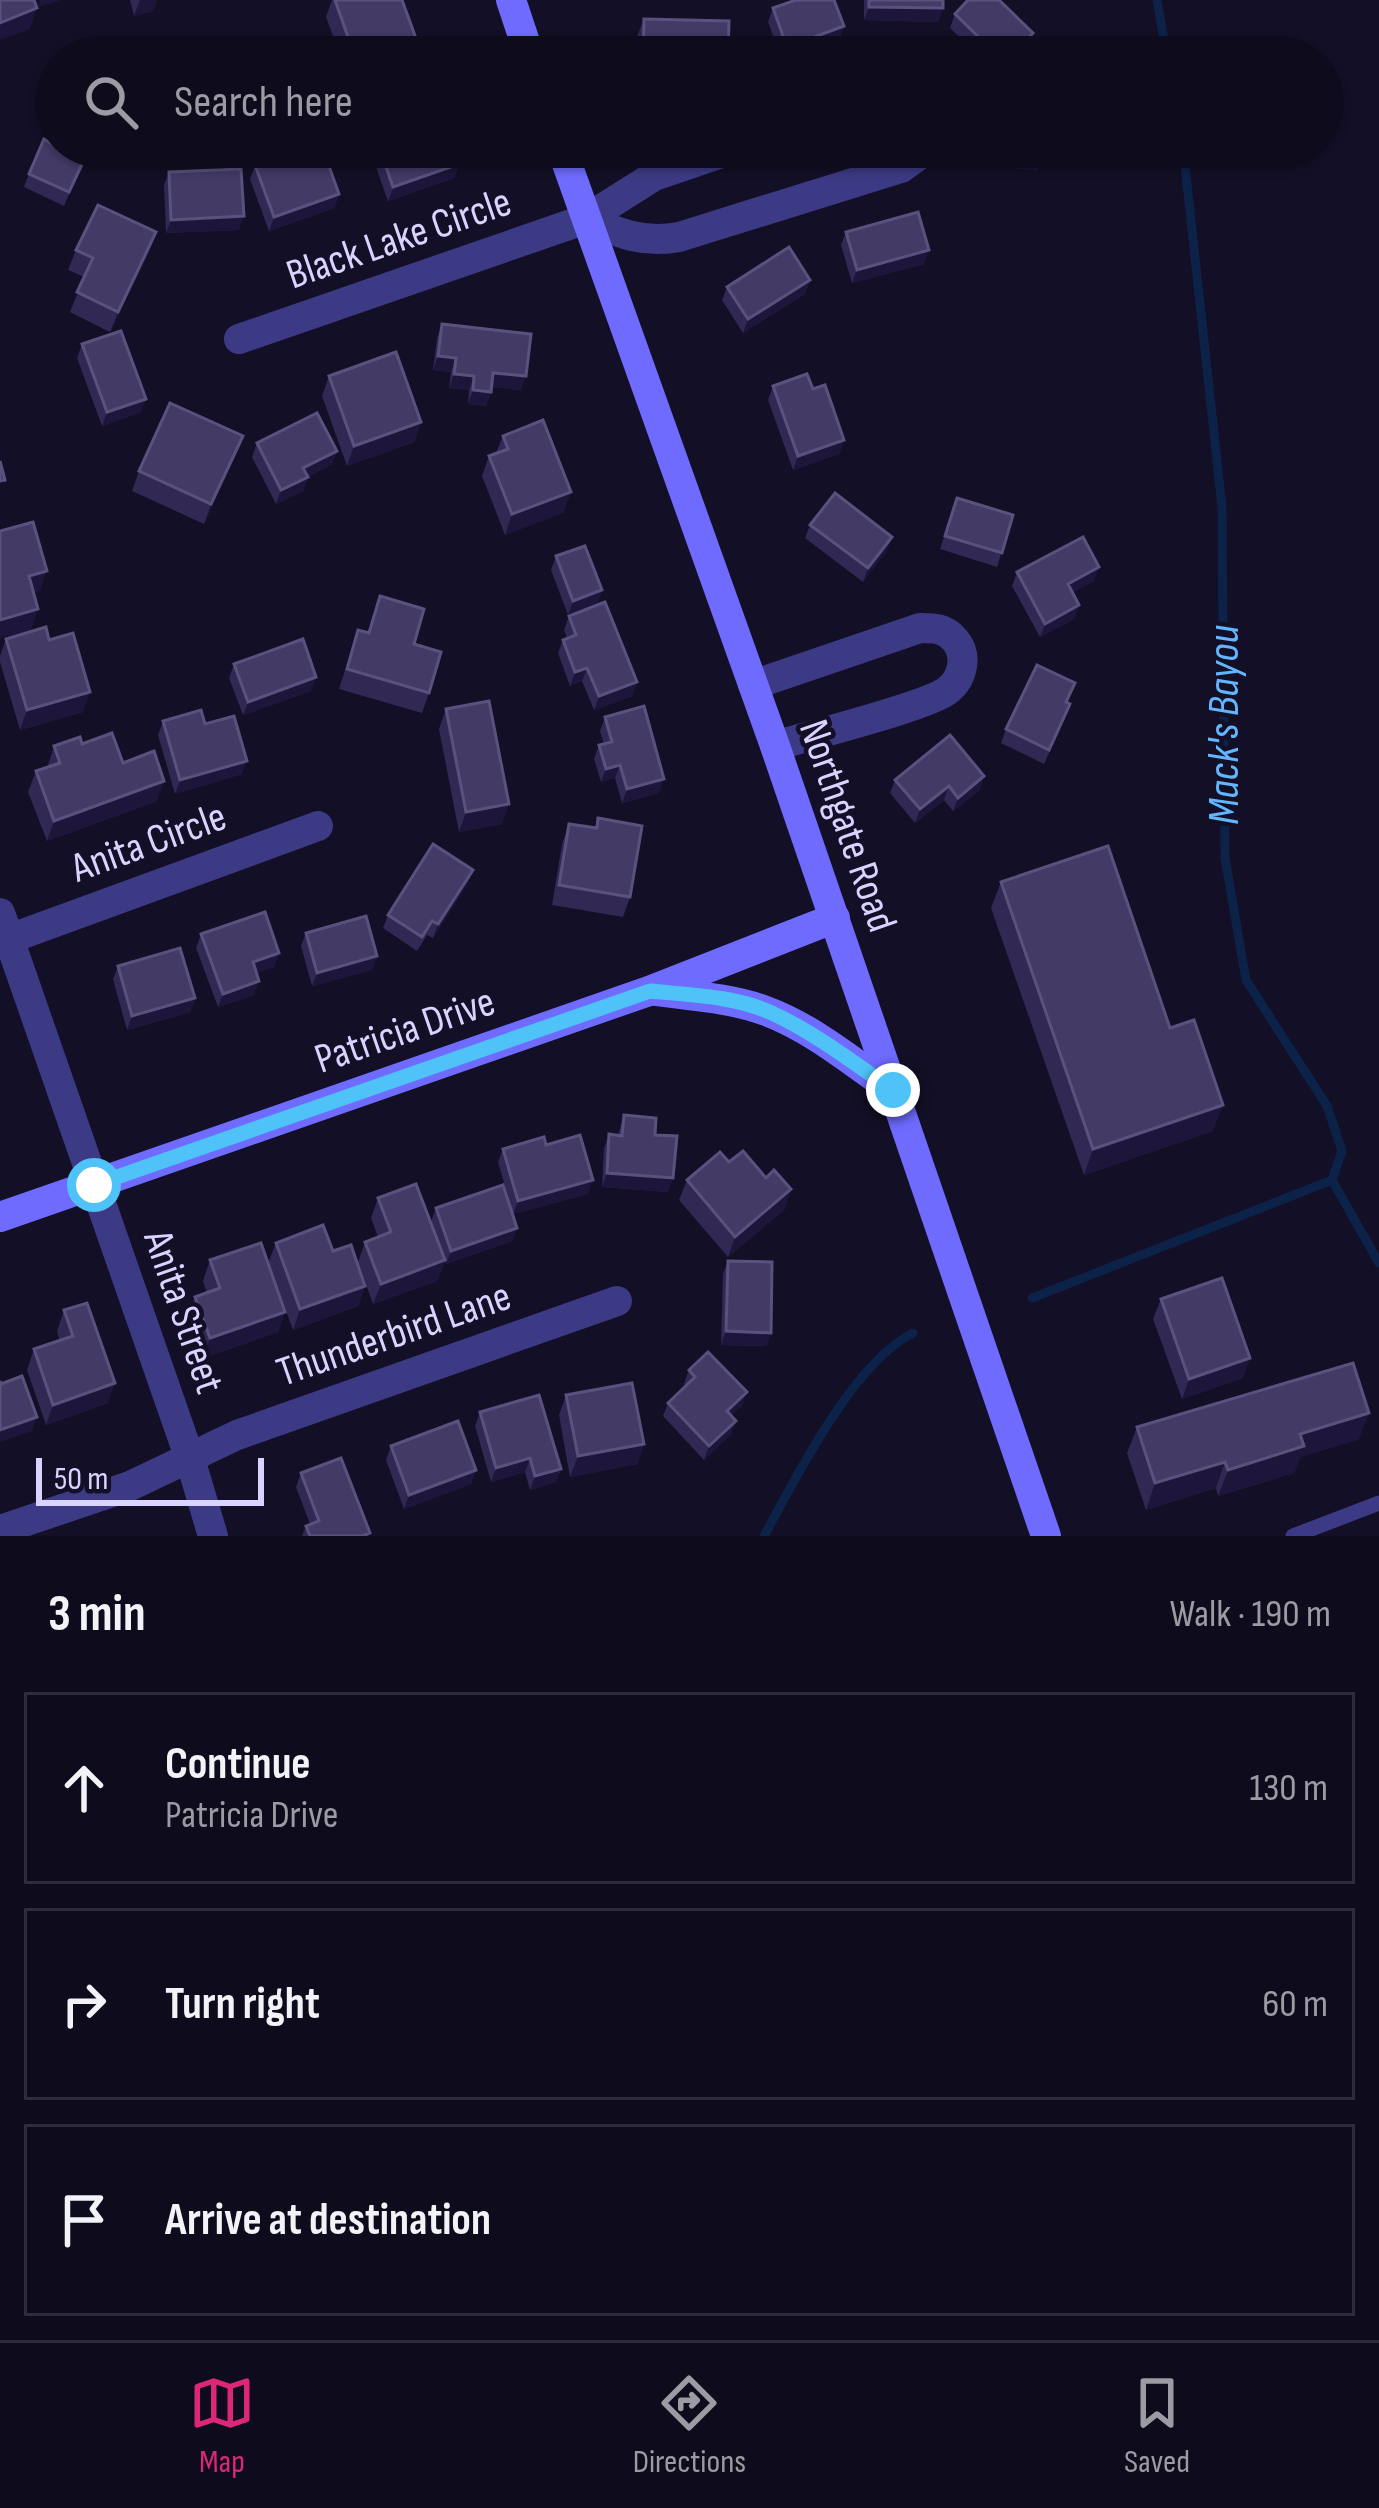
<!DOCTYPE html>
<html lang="en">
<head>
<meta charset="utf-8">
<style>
  :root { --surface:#0e0b1c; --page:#171425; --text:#f1f3f6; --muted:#9b9ba3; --line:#2e2b3b; --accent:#db2777 }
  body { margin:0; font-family:"Sofia Sans Condensed",sans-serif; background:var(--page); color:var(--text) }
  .scale { position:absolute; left:36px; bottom:30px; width:228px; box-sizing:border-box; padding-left:12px; border:6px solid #d9d4ff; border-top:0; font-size:33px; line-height:42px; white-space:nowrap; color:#d9d4ff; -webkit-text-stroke:9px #130f26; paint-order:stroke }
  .stop { position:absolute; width:36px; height:36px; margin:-27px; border:9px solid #4fc3f7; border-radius:50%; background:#fff }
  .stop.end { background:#4fc3f7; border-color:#fff; box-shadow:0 3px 12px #0008 }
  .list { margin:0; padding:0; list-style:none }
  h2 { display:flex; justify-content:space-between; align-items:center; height:156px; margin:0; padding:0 48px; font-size:51px }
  h2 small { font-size:39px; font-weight:400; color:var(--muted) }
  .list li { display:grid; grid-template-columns:78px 1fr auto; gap:36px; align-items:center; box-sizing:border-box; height:192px; margin:0 24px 24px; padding:0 24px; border:3px solid var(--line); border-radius:0px }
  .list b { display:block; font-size:45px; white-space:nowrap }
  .list p { margin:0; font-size:39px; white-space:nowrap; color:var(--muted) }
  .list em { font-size:39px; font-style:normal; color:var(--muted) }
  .icon { flex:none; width:66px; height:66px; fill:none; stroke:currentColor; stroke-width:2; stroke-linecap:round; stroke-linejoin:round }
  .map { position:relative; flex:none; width:1379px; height:1536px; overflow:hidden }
  .search { position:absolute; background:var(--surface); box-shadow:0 3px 9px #0004; left:36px; right:36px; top:36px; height:132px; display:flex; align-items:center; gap:30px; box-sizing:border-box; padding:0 42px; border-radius:66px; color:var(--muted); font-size:45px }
  .sheet { height:804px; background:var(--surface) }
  nav { display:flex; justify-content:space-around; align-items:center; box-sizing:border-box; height:168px; border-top:3px solid var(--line); background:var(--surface); font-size:33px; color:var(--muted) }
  nav a { display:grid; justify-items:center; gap:6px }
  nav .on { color:var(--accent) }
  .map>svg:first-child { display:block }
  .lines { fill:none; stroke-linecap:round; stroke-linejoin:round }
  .stream { stroke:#0c2248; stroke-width:9 }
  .lane { stroke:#3d3a85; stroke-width:15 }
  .street { stroke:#3d3a85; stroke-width:30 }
  .secondary { stroke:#6f6bff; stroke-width:30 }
  .wall { fill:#312854 }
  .shaded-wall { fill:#1d163a }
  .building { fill:#433a66; stroke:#5a527e; stroke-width:3 }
  .route { stroke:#4fc3f7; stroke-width:15 }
  .labels { text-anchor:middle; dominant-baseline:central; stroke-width:9; stroke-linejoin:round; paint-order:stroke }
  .street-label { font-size:42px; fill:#d9d4ff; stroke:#130f26 }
  .water-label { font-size:45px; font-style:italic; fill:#62b6ff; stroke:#130f26 }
</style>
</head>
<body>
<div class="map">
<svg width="1379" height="1536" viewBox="0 0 1379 1536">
  <rect width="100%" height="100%" fill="#130f26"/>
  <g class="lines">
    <g class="stream">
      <path d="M1157 0 1167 57"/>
      <path d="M1183 147 1222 507 1225 858 1246 980 1327 1106 1342 1151 1332 1180 1379 1263"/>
      <path d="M1032 1298 1332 1180"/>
      <path d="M764 1536C796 1477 854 1362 913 1333"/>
    </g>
    <path class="lane" d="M1293 1536 1379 1503"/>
    <g class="street">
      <path d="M586 219C618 233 644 244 679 237L901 168 930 147"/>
      <path d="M239 339 586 219 654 176 739 147"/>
      <path d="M753 685 920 628C935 628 945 628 955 640 968 655 963 678 948 690 929 706 807 736 775 746"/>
      <path d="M0 913 190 1459 213 1536"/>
      <path d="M9 939 318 826"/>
      <path d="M0 1530 130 1486 237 1435 617 1301"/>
    </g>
    <g class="secondary">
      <path d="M511 0 530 57"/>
      <path d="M561 147 775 746 1046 1536"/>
      <path d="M655 991C693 996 731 998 766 1011 812 1028 854 1063 894 1091"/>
      <path d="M0 1217 649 991 835 918"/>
    </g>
  </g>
  <g class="wall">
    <path d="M130 0H157L153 11 134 16Z"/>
    <path d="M332 0H402L412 57H341L326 17Z"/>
    <path d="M864 0H943V8L938 22 864 20Z"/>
    <path d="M773 8 844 26 839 40 792 57H781L768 22Z"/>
    <path d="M955 14 1033 33 1028 46 1018 57H980L950 28Z"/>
    <path d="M644 19 728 57H636V39Z"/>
    <path d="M369 147H453L459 164 454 178 388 201Z"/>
    <path d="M85 158 64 206 24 187 29 174Z"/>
    <path d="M255 165 295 166 339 194 334 208 269 231 250 179Z"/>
    <path d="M169 172 239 230 166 233 164 185Z"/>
    <path d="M156 232 149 252 110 332 70 312 84 277 68 270 76 250Z"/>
    <path d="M846 232 924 264 852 283 841 245Z"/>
    <path d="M810 280 805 294 743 333 722 300 727 287Z"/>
    <path d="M442 324 521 390 492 387 486 406 468 404 469 390 449 388 451 372 433 370 437 338Z"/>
    <path d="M82 344 141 412 102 426 77 358Z"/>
    <path d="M329 376 421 422 414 442 347 466 322 396Z"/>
    <path d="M773 386 813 389 844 440 839 454 793 470 768 400Z"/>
    <path d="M243 436 204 524 132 491 139 471Z"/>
    <path d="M503 436 564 512 505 535 482 476 489 456 496 453Z"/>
    <path d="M257 443 337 451 332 464 308 477 303 491 276 504 252 457Z"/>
    <path d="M957 498 1013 515 997 567 940 549Z"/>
    <path d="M810 525 887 550 863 582 805 538Z"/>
    <path d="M556 556 602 590 597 604 568 615 551 570Z"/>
    <path d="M1017 572 1094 581 1072 592 1079 605 1074 619 1040 637 1012 586Z"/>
    <path d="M380 596 414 644 429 693 422 713 339 689 358 630 368 633Z"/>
    <path d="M569 616 637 682 632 696 594 710 582 681 570 686 558 653 563 640 567 638 564 630Z"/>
    <path d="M6 639 49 640 83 712 20 730 0 662V656Z"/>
    <path d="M234 664 311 691 243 715 229 678Z"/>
    <path d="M446 709 502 824 459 832 439 729Z"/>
    <path d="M605 717 659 793 622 803 615 778 601 782 594 759 599 745 604 744 600 731Z"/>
    <path d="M1065 718 1044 764 1001 743 1006 729Z"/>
    <path d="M163 721 205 724 242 774 175 794 158 735Z"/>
    <path d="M82 744 123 763 157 801 47 841 28 792 36 771 47 768 54 746Z"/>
    <path d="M895 780 980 790 953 811 944 800 915 823 890 793Z"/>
    <path d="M598 818 630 897 623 917 552 905 562 844 569 824 595 828Z"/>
    <path d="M473 870 468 883 433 938 427 935 417 951 383 928 388 915Z"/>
    <path d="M1001 882 1213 1131 1084 1175 991 908Z"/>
    <path d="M306 933 377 956 372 970 312 986 301 946Z"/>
    <path d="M201 934 279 953 274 967 256 973 254 995 218 1007 196 948Z"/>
    <path d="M118 966 195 998 190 1012 127 1030 113 979Z"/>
    <path d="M624 1115 655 1135 668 1192 602 1187 604 1148 609 1134 618 1135Z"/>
    <path d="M546 1145 588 1194 513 1214 498 1162 503 1149Z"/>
    <path d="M766 1178 791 1189 784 1210 728 1257 679 1200 687 1180Z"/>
    <path d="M378 1198 431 1222 436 1208 517 1228 512 1241 446 1264 445 1261 437 1281 373 1304 358 1262 365 1242 378 1237 371 1218Z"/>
    <path d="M276 1243 333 1251 365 1286 358 1306 293 1330 268 1263Z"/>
    <path d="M210 1260 285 1312 278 1332 203 1358 188 1317 195 1297 207 1293 203 1281Z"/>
    <path d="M728 1261 771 1333 766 1346 721 1345 723 1274Z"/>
    <path d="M1161 1299 1243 1378 1182 1399 1153 1319Z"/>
    <path d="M64 1310 108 1403 46 1425 27 1370 34 1349 60 1341 57 1331Z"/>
    <path d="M689 1370 742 1406 731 1415V1434L704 1460 663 1416 668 1403 686 1386 684 1384Z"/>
    <path d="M566 1395 644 1444 637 1464 570 1477 559 1415Z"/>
    <path d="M480 1412 561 1469 556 1482 530 1490 525 1472 491 1482 475 1426Z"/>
    <path d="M1137 1427 1359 1439 1300 1457 1294 1473 1218 1496 1216 1488 1146 1510 1127 1453Z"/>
    <path d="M391 1446 476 1470 471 1484 404 1509 386 1460Z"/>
    <path d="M301 1473 370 1533 368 1536H302L306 1526 310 1524 296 1487Z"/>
  </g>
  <g class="shaded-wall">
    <path d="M40 0H61L38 7Z"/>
    <path d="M140 0H157L153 11 134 16Z"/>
    <path d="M869 7 943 8 938 22 864 20Z"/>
    <path d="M37 8 30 29 0 40V23Z"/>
    <path d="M844 26 839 40 792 57H784L787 47Z"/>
    <path d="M1033 33 1028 46 1018 57H1010Z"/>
    <path d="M417 41 412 57H374Z"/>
    <path d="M1002 153 1043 157 1038 171 997 166Z"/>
    <path d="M459 164 454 178 388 201 393 187Z"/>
    <path d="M339 194 334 208 269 231 274 217Z"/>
    <path d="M244 216 239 230 166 233 171 220Z"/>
    <path d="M156 232 149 252 110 332 118 312Z"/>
    <path d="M929 250 924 264 852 283 857 270Z"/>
    <path d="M810 280 805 294 743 333 748 319Z"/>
    <path d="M438 356 456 358 451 372 433 370Z"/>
    <path d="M493 373 526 376 521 390 488 387Z"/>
    <path d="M454 374 474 376 469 390 449 388Z"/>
    <path d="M473 390 491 392 486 406 468 404Z"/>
    <path d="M146 399 141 412 102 426 107 412Z"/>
    <path d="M421 422 414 442 347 466 354 446Z"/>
    <path d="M243 436 235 457 204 524 211 504Z"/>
    <path d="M844 440 839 454 793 470 798 456Z"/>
    <path d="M337 451 332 464 298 482 303 468Z"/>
    <path d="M308 477 303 491 276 504 281 490Z"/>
    <path d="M571 492 564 512 505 535 512 514Z"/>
    <path d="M892 537 887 550 863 582 868 568Z"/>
    <path d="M1099 567 1094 581 1063 598 1068 584Z"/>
    <path d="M47 571 40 591 22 596 29 576Z"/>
    <path d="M602 590 597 604 568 615 573 601Z"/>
    <path d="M1079 605 1074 619 1040 637 1045 624Z"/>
    <path d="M38 609 31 630 0 638V620Z"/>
    <path d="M587 668 582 681 570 686 575 672Z"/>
    <path d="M316 677 311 691 243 715 248 702Z"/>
    <path d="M637 682 632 696 594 710 599 696Z"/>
    <path d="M90 692 83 712 20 730 27 710Z"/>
    <path d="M247 761 242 774 175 794 180 780Z"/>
    <path d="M620 765 615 778 601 782 606 769Z"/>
    <path d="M984 776 980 790 953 811 958 798Z"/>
    <path d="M664 779 659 793 622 803 627 789Z"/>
    <path d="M164 781 157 801 47 841 54 821Z"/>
    <path d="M949 786 944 800 915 823 920 809Z"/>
    <path d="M509 804 502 824 459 832 466 812Z"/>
    <path d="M473 870 468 883 433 938 438 924Z"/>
    <path d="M279 953 274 967 248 976 253 962Z"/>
    <path d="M377 956 372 970 312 986 317 973Z"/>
    <path d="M259 981 254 995 218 1007 223 994Z"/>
    <path d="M195 998 190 1012 127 1030 132 1016Z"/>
    <path d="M1223 1105 1213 1131 1084 1175 1093 1149Z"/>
    <path d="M607 1173 673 1178 668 1192 602 1187Z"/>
    <path d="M593 1180 588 1194 513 1214 518 1201Z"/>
    <path d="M791 1189 784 1210 728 1257 735 1237Z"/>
    <path d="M517 1228 512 1241 446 1264 451 1251Z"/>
    <path d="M445 1260 437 1281 373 1304 381 1284Z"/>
    <path d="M365 1286 358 1306 293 1330 300 1309Z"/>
    <path d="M285 1312 278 1332 203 1358 210 1338Z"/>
    <path d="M726 1331 771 1333 766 1346 721 1345Z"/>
    <path d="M1250 1358 1243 1378 1182 1399 1189 1379Z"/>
    <path d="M115 1383 108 1403 46 1425 53 1405Z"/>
    <path d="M747 1392 742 1406 722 1424 727 1411Z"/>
    <path d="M1369 1413 1359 1439 1300 1457 1294 1473 1218 1496 1228 1470 1300 1434Z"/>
    <path d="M37 1417 32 1431 0 1442V1430Z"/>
    <path d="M736 1421 731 1434 704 1460 709 1446Z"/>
    <path d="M644 1444 637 1464 570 1477 578 1456Z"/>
    <path d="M530 1458 525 1472 491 1482 496 1468Z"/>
    <path d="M1225 1462 1216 1488 1146 1510 1155 1483Z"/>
    <path d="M561 1469 556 1482 530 1490 535 1476Z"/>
    <path d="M476 1470 471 1484 404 1509 409 1495Z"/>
  </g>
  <g class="building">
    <path d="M0 0H34L37 8 0 23Z"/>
    <path d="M335 0H402L417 41 374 57H355Z"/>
    <path d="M796 0H834L844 26 787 47 773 8Z"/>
    <path d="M869 0H943V8L869 7Z"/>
    <path d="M968 0H999L1033 33 1010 57H999L955 14Z"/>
    <path d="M644 19 729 21 728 57H643Z"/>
    <path d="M44 139 57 147 85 158 69 192 29 174Z"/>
    <path d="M379 147H453L459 164 393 187Z"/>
    <path d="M1003 147H1044L1043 157 1002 153Z"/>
    <path d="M290 152 295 166 325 155 339 194 274 217 255 165Z"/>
    <path d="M241 169 244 216 171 220 169 172Z"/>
    <path d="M98 205 156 232 118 312 77 292 93 258 76 250Z"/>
    <path d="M918 212 929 250 857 270 846 232Z"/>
    <path d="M789 247 810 280 748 319 727 287Z"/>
    <path d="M442 324 531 334 526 376 493 373 491 392 473 390 474 376 454 374 456 358 438 356Z"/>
    <path d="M121 331 146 399 107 412 82 344Z"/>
    <path d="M396 352 421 422 354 446 329 376Z"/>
    <path d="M807 374 813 389 825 385 844 440 798 456 773 386Z"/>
    <path d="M170 403 243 436 211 504 139 471Z"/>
    <path d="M317 413 337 451 303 468 308 477 281 490 257 443Z"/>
    <path d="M543 420 571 492 512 514 489 456 508 449 503 436Z"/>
    <path d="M0 461 5 480 0 481Z"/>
    <path d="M835 493 892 537 868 568 810 525Z"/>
    <path d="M957 498 1013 515 1002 553 945 536Z"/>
    <path d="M33 522 47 571 29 576 38 609 0 620V531Z"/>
    <path d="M1083 537 1099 567 1068 584 1079 605 1045 624 1017 572Z"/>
    <path d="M585 546 602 590 573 601 556 556Z"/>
    <path d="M380 596 424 609 414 644 441 652 429 693 347 669 358 630 369 633Z"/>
    <path d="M605 602 637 682 599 696 587 668 575 672 563 640 576 635 569 616Z"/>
    <path d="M46 627 49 640 73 633 90 692 27 710 6 639Z"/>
    <path d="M303 639 316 677 248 702 234 664Z"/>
    <path d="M1037 665 1075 683 1066 702 1070 704 1049 750 1006 729Z"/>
    <path d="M489 701 509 804 466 812 446 709Z"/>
    <path d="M644 706 664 779 627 789 620 765 606 769 599 745 612 742 605 717Z"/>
    <path d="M201 710 205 724 234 716 247 761 180 780 163 721Z"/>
    <path d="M112 733 123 763 154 751 164 781 54 821 36 771 60 763 54 746 80 737 82 744Z"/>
    <path d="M950 735 984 776 958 798 949 786 920 809 895 780Z"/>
    <path d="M598 818 642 826 630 897 559 885 569 824 597 828Z"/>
    <path d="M433 844 473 870 438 924 432 921 422 937 388 915Z"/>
    <path d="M1108 846 1170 1028 1194 1020 1223 1105 1093 1149 1001 882Z"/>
    <path d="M265 912 279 953 253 962 259 981 223 994 201 934Z"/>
    <path d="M366 916 377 956 317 973 306 933Z"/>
    <path d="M180 948 195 998 132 1016 118 966Z"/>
    <path d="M624 1115 656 1118 655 1135 677 1136 673 1178 607 1173 609 1134 622 1136Z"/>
    <path d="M580 1135 593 1180 518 1201 503 1149 544 1137 546 1145Z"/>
    <path d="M743 1151 766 1178 774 1170 791 1189 735 1237 687 1180 720 1152 729 1162Z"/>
    <path d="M416 1184 445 1260 381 1284 365 1242 391 1232 378 1198Z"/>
    <path d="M503 1185 517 1228 451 1251 436 1208Z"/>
    <path d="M323 1225 333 1251 351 1245 365 1286 300 1309 276 1243Z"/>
    <path d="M261 1243 285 1312 210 1338 195 1297 220 1288 210 1260Z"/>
    <path d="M728 1261 772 1262 771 1333 726 1331Z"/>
    <path d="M1222 1278 1250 1358 1189 1379 1161 1299Z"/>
    <path d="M87 1303 115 1383 53 1405 34 1349 73 1336 64 1310Z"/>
    <path d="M708 1352 747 1392 727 1411 736 1421 709 1446 668 1403 695 1377 689 1370Z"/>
    <path d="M1353 1363 1369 1413 1300 1434 1304 1446 1228 1470 1225 1462 1155 1483 1137 1427Z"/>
    <path d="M22 1376 37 1417 0 1430V1381L1 1384Z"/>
    <path d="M632 1383 644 1444 578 1456 566 1395Z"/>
    <path d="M539 1395 561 1469 535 1476 530 1458 496 1468 480 1412Z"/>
    <path d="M458 1421 476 1470 409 1495 391 1446Z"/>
    <path d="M341 1458 370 1533 362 1536H310L306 1526 319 1521 301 1473Z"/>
  </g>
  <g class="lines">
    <path class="route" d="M94 1185 650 991C690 995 735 996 772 1013 815 1033 854 1063 893 1090"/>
  </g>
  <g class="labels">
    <g class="street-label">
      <text transform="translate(399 239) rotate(-19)">Black Lake Circle</text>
      <text transform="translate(847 826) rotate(71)">Northgate Road</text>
      <text transform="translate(149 843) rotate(-20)">Anita Circle</text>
      <text transform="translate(405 1031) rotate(-19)">Patricia Drive</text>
      <text transform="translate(183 1312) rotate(71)">Anita Street</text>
      <text transform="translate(394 1335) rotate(-19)">Thunderbird Lane</text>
    </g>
    <g class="water-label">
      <text transform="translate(1224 725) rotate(-90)">Mack's Bayou</text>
    </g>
  </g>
</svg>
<div class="scale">50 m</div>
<div class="stop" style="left:94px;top:1185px"></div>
<div class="stop end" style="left:893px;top:1090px"></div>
<div class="search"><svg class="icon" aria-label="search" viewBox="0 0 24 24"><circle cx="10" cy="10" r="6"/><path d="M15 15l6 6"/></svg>Search here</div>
</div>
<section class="sheet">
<h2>3 min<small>Walk · 190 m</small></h2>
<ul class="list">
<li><svg class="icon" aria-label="ahead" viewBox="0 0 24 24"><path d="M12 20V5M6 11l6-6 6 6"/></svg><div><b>Continue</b><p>Patricia Drive</p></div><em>130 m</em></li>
<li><svg class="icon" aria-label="right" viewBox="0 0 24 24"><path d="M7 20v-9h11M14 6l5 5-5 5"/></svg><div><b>Turn right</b></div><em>60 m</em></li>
<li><svg class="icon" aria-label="arrive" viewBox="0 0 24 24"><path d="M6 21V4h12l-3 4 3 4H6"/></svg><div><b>Arrive at destination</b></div></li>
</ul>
</section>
<nav>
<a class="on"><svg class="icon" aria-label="map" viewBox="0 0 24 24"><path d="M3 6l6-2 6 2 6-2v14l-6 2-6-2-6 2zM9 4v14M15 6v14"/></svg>Map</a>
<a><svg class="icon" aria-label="directions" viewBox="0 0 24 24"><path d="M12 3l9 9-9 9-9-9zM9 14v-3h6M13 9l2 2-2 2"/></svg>Directions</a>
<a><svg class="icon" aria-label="saved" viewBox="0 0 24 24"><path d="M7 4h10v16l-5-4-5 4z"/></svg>Saved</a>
</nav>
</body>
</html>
